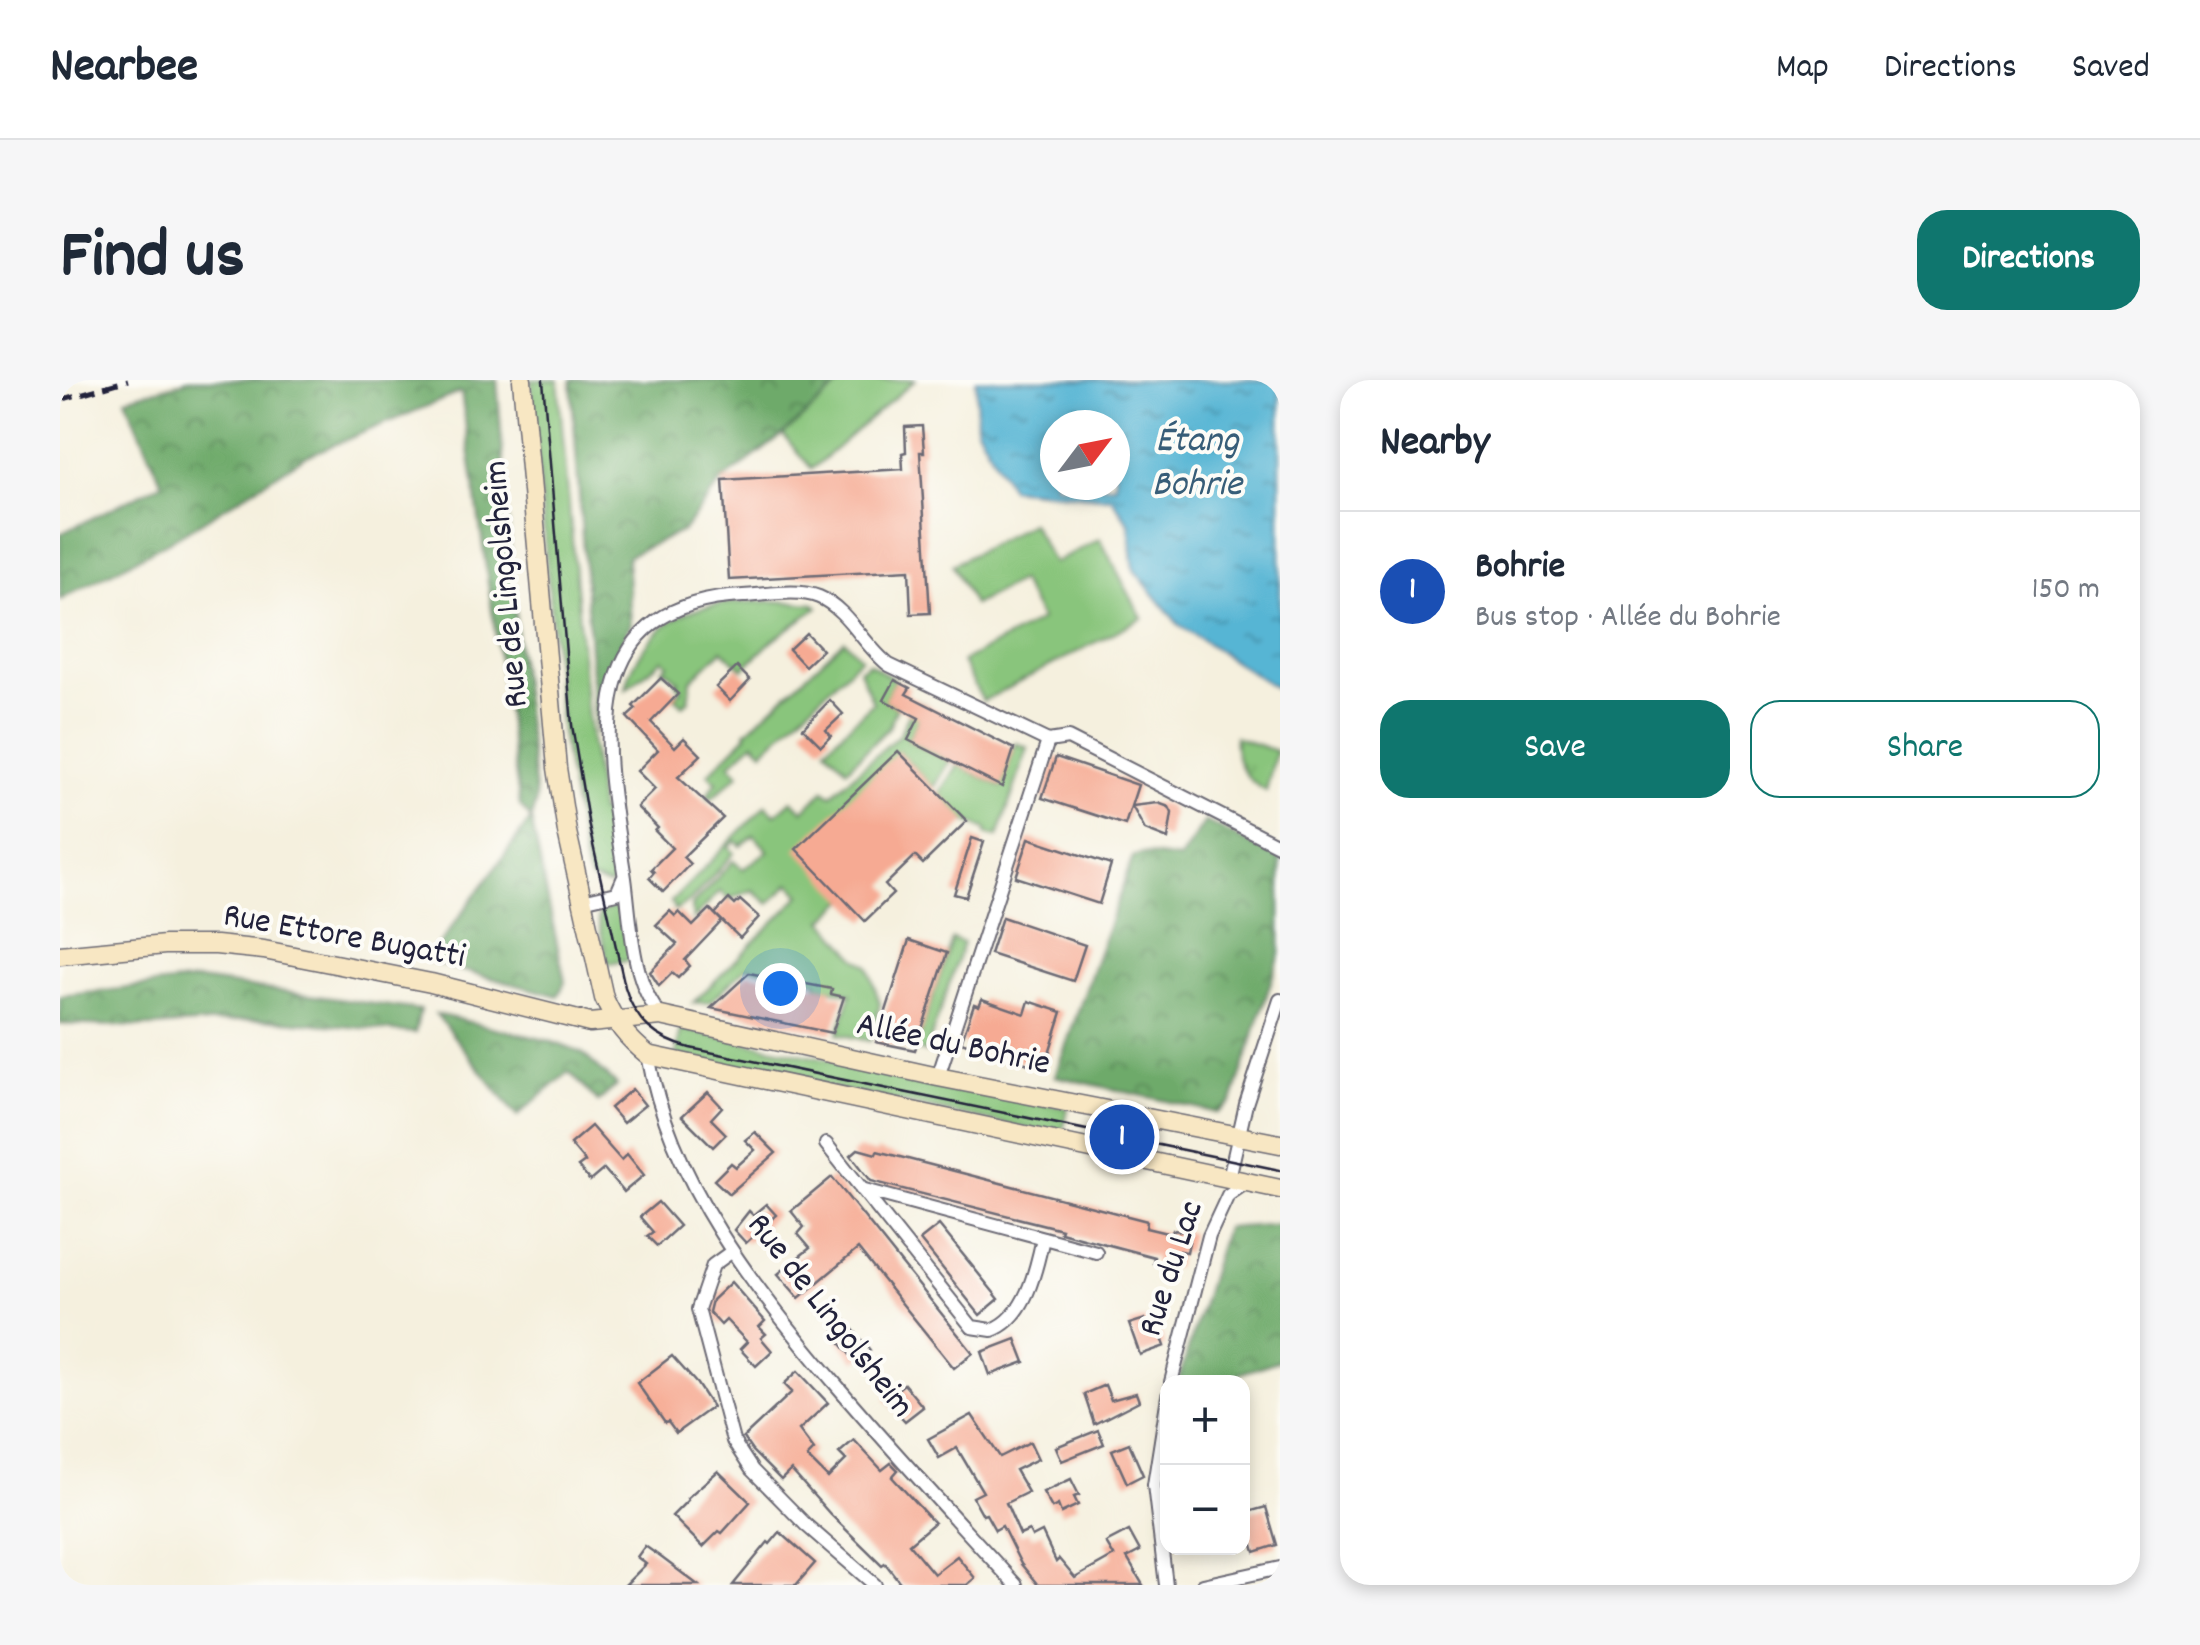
<!DOCTYPE html>
<html lang="en">
<head>
<meta charset="utf-8">
<style>
  :root { --surface:#fff; --page:#f6f6f7; --text:#1f2937; --muted:#747a83; --line:#e0e1e3; --accent:#0f766e }
  body { margin:0; font-family:Dekko,sans-serif; background:var(--page); color:var(--text) }
  .controls { position:absolute; right:30px; bottom:30px; display:grid; overflow:hidden; border-radius:20px; box-shadow:0 5px 15px #0003 }
  .controls button { width:90px; height:90px; display:grid; place-items:center; padding:0; border:0; border-bottom:2px solid var(--line); background:var(--surface); color:var(--text); font:50px sans-serif }
  .compass { position:absolute; left:980px; top:30px; width:90px; height:90px; border-radius:50%; background:var(--surface); box-shadow:0 5px 15px #0003; rotate:58deg }
  .you { position:absolute; left:720px; top:608px; width:35px; height:35px; margin:-25px; border:8px solid #fff; border-radius:50%; background:#1a73e8; box-shadow:0 0 0 15px #1a73e833 }
  .badge { display:grid; place-items:center; width:65px; height:65px; border-radius:50%; background:var(--accent); color:#fff; font-size:32px; font-weight:700 }
  .pin { position:absolute; translate:-50% -50%; border:5px solid #fff; box-shadow:0 2px 10px #0006 }
  .list { margin:0; padding:0; list-style:none }
  h2 { display:flex; justify-content:space-between; align-items:center; height:130px; margin:0; padding:0 40px; font-size:42px }
  h2 small { font-size:32px; font-weight:400; color:var(--muted) }
  .list li { display:grid; grid-template-columns:65px 1fr auto; gap:30px; align-items:center; box-sizing:border-box; height:160px; padding:0 40px; border-top:2px solid var(--line) }
  .list b { display:block; font-size:38px; white-space:nowrap }
  .list p { margin:0; font-size:32px; white-space:nowrap; color:var(--muted) }
  .list em { font-size:32px; font-style:normal; color:var(--muted) }
  .actions { display:flex; gap:20px; padding:30px 40px }
  .actions a { flex:1; padding:22px 0; border:2px solid var(--accent); border-radius:30px; text-align:center; font-size:35px; color:var(--accent) }
  .actions .main { background:var(--accent); color:#fff }
  .map { position:relative; flex:none; width:1220px; height:1205px; overflow:hidden; border-radius:30px }
  header { display:flex; align-items:center; gap:60px; box-sizing:border-box; height:140px; padding:0 50px; background:var(--surface); border-bottom:2px solid var(--line) }
  header strong { font-size:48px }
  nav { display:flex; gap:55px; margin-inline-start:auto; font-size:35px }
  .intro { display:flex; align-items:center; justify-content:space-between; box-sizing:border-box; height:240px; padding:0 60px }
  h1 { margin:0; font-size:70px }
  .button { padding:25px 45px; border-radius:30px; background:var(--accent); color:#fff; font-size:35px; font-weight:700 }
  main { display:flex; gap:60px; padding:0 60px }
  aside { flex:1; background:var(--surface); border-radius:30px; box-shadow:0 5px 15px #0003 }
  .map>svg:first-child { display:block }
  .green { fill:#89c57b; stroke:#56745b; stroke-width:2.5 }
  .forest { fill:url(#forest-crowns); stroke:#486653; stroke-width:2.5 }
  .park { fill:url(#park-tufts); stroke:#56745b; stroke-width:2.5 }
  .water { fill:url(#water-ripples); stroke:#3c6c88; stroke-width:2.5; fill-rule:evenodd }
  .building { fill:#f6aa93 }
  .lines { fill:none; stroke-linecap:round; stroke-linejoin:round }
  .minor-casing { stroke:#6c6a74; stroke-width:16 }
  .secondary-casing { stroke:#6c6a74; stroke-width:21 }
  .minor { stroke:#fff; stroke-width:12 }
  .secondary { stroke:#f8e7c3; stroke-width:18 }
  .tram { stroke:#22223b; stroke-width:2.5 }
  .rail { stroke:#22223b; stroke-width:5; stroke-dasharray:15 8; stroke-linecap:butt }
  .labels { text-anchor:middle; dominant-baseline:central; stroke-width:8; stroke-linejoin:round; paint-order:stroke }
  .street-label { font-size:35px; fill:#22223b; stroke:#fdfcf7 }
  .water-label { font-size:38px; font-style:italic; fill:#375d78; stroke:#fdfcf7 }
</style>
</head>
<body>
<header>
<strong>Nearbee</strong>
<nav><a>Map</a><a>Directions</a><a>Saved</a></nav>
</header>
<div class="intro"><h1>Find us</h1><a class="button">Directions</a></div>
<main>
<div class="map">
<svg width="1220" height="1205" viewBox="0 0 1220 1205">
  <defs>
    <pattern id="forest-crowns" width="20" height="18" patternUnits="userSpaceOnUse" patternTransform="scale(2.5)"><rect width="20" height="18" fill="#6eaa6b"/><path d="M2 6a3 3 0 1 1 6 0M12 15a3 3 0 1 1 6 0" fill="none" stroke="#5a8a59"/></pattern>
    <pattern id="park-tufts" width="24" height="20" patternUnits="userSpaceOnUse" patternTransform="scale(2.5)"><rect width="24" height="20" fill="#89c57b"/><path d="M3 7l-1-3M5 7V3M7 7l1-3M15 17l-1-3M17 17v-4M19 17l1-3" fill="none" stroke="#70a066"/></pattern>
    <pattern id="water-ripples" width="26" height="14" patternUnits="userSpaceOnUse" patternTransform="scale(2.5)"><rect width="26" height="14" fill="#56b5d4"/><path d="M2 4q2-2 4 0t4 0M15 11q2-2 4 0t4 0" fill="none" stroke="#4793ad"/></pattern>
  </defs>
  <rect width="100%" height="100%" fill="#fdfcf7"/>
  <filter id="ink" filterUnits="userSpaceOnUse"><feTurbulence type="fractalNoise" baseFrequency=".01" numOctaves="2"/><feDisplacementMap in="SourceGraphic" scale="20" xChannelSelector="R" yChannelSelector="G"/><feConvolveMatrix kernelMatrix="1 2 1 2 8 2 1 2 1" color-interpolation-filters="sRGB"/></filter>
  <filter id="wash" filterUnits="userSpaceOnUse"><feTurbulence type="fractalNoise" baseFrequency=".0048" numOctaves="4" result="noise"/><feDisplacementMap in="SourceGraphic" scale="40" xChannelSelector="R" yChannelSelector="G"/><feGaussianBlur stdDeviation="2.25" result="paint"/><feColorMatrix in="noise" values="0 0 0 0 0 0 0 0 0 0 0 0 0 0 0 0 0 1.4 0 .05"/><feComposite in="paint" operator="in"/></filter>
  <g filter="url(#wash)">
    <rect width="100%" height="100%" fill="#f5f0de"/>
    <g class="green">
      <path d="M471 0H498L526 320 540 432H545L554 496V504L549 506 531 500 526 491 501 351Z"/>
      <path d="M785 0H855L752 89 723 55Z"/>
      <path d="M971 143 993 183 1040 159 1082 238 923 321 902 282 981 240 960 201 913 225 892 185Z"/>
      <path d="M716 221 754 224 758 227 713 260 683 289 662 270 631 300 629 320 623 325 615 317 622 309 616 304 619 301 607 291 602 290 608 284 603 279 566 309C570 288 577 277 591 260 623 220 669 223 716 221Z"/>
      <path d="M784 260 801 278 703 371 694 362 670 384 679 394 651 419 647 415 657 402 648 394 687 355 686 352Z"/>
      <path d="M809 283 835 300 825 320 837 327 829 347 787 389 766 368 813 323 799 290Z"/>
      <path d="M856 320 866 325 848 360 890 381 874 408 838 371 785 520 764 540 795 577 808 586 820 624 810 661 778 654 791 614 757 606V601L687 587 650 622 633 623 741 515 730 503 709 524 693 510 669 519 660 511 633 540 632 525 673 481 683 489 708 471 694 455 681 466 676 461 669 467 674 473 630 521 615 531 611 522 706 425 715 435 732 420 743 431 764 410 771 415 839 355Z"/>
      <path d="M956 363 968 368 938 457 926 454 927 449 907 442 880 414 898 385 941 407Z"/>
      <path d="M554 527 561 531 572 580 548 584 538 539 540 532Z"/>
      <path d="M892 559 903 563 866 672 855 670Z"/>
      <path d="M621 649 1008 728 1002 756 616 675Z"/>
    </g>
    <g class="forest">
      <path d="M129 0H437L458 271 476 421 471 439 505 602 498 616 367 581 471 439 460 426 401 12 244 77 124 153 0 220V154L102 103 66 18Z"/>
      <path d="M511 0H785L723 55 663 100 623 151 567 176 571 244 548 289 536 355Z"/>
      <path d="M1145 441 1220 479V574L1172 722 1158 733 995 696 1073 477 1081 474 1120 479Z"/>
      <path d="M138 600 360 630 355 653 203 639 92 647 0 644V616Z"/>
      <path d="M376 634 490 661 522 673 557 705 538 722 509 692 457 736Z"/>
      <path d="M1220 844V980L1155 1002H1118L1165 848Z"/>
    </g>
    <path class="park" d="M1175 357 1216 371 1206 411C1185 400 1173 381 1175 357Z"/>
    <path class="water" d="M916 0H1220V311L1119 245 1074 190 1069 143 1052 118 950 108 917 48ZM995 45H1055V105H995Z"/>
    <g id="blocks">
      <g class="building">
        <path d="M862 46 864 72H860L870 233 851 234 849 190 669 200 663 100 843 89 842 73 846 72 845 47Z"/>
        <path d="M746 253 762 270 745 286 729 269Z"/>
        <path d="M677 287 690 300 670 321 656 307Z"/>
        <path d="M601 298 618 314 591 342 615 367 624 358 641 375 618 397 663 438 623 477 630 484 603 512 589 498 594 492 591 489 612 468 595 451 598 448 577 427 595 409 577 391 598 370 567 337 576 329 573 326Z"/>
        <path d="M835 300 850 308 846 314 954 369 942 407 848 360 859 338 824 320Z"/>
        <path d="M770 320 783 334 766 350 771 356 761 366 743 348Z"/>
        <path d="M838 371 907 441 863 484 855 476 825 505 833 514 805 541 736 469Z"/>
        <path d="M996 377 1078 405 1065 445 982 418Z"/>
        <path d="M1098 423 1109 427 1112 433 1108 459 1085 450 1072 426Z"/>
        <path d="M912 458 924 462 906 517 894 514Z"/>
        <path d="M969 458 1051 485 1039 524 956 497Z"/>
        <path d="M669 519 675 525 680 520 699 537 680 558 655 534Z"/>
        <path d="M650 529 662 541 625 580 630 586 618 598 612 593 599 606 590 592 617 564 596 545 610 531 615 536 619 532 633 546Z"/>
        <path d="M942 537 1025 565 1013 601 930 574Z"/>
        <path d="M849 560 887 573 855 670 816 662Z"/>
        <path d="M689 593 772 609 771 614 784 617 772 653 651 628Z"/>
        <path d="M922 619 965 634 969 621 1002 632 984 689 901 662 914 624 919 626Z"/>
        <path d="M572 709 585 725 563 743 550 728Z"/>
        <path d="M648 712 662 727 651 739 666 754 653 767 622 736Z"/>
        <path d="M531 746 561 780 567 774 584 795 564 812 544 789 530 801 518 787 525 782 510 764Z"/>
        <path d="M695 752 716 773 669 814 654 800 671 783 676 787 695 770 685 760Z"/>
        <path d="M798 769 816 774 817 771 1087 841 1086 848 1111 854 1113 850 1131 853 1127 872 1120 871 1116 888 1093 883 1094 877 1000 852 1001 849 811 801 791 775Z"/>
        <path d="M772 797 913 973 894 988 798 869 739 918 718 894 750 868 738 854 744 847 731 831Z"/>
        <path d="M598 822 619 846 597 866 587 856 593 852 580 837Z"/>
        <path d="M706 824 716 835 686 863 674 850 689 831 693 835Z"/>
        <path d="M879 845 939 919 920 935 860 860Z"/>
        <path d="M671 902 705 941 699 947 706 954 701 958 712 971 696 986 680 969 687 962 666 940 661 945 649 932 652 920Z"/>
        <path d="M1085 939 1090 953 1099 950 1105 966 1080 975 1069 944Z"/>
        <path d="M786 941 810 970 796 982 772 953Z"/>
        <path d="M956 959 965 982 930 995 922 972Z"/>
        <path d="M612 976 637 1004 652 1027 616 1053 608 1042 605 1043 577 1003Z"/>
        <path d="M738 991 768 1023 739 1050 754 1070 747 1077 768 1098 786 1080 779 1073 794 1060 822 1090 831 1083 838 1090 832 1097 874 1143 849 1164 874 1194 897 1176 915 1198 907 1205H842L825 1183 822 1185 770 1134 731 1090 721 1100 692 1071 683 1058 732 1012 724 1004Z"/>
        <path d="M844 1004 863 1027 845 1041 825 1019Z"/>
        <path d="M1045 1005 1051 1020 1076 1013 1079 1021 1034 1044 1024 1014Z"/>
        <path d="M912 1035 940 1077 970 1062 978 1079 955 1090 968 1112 946 1123 960 1155 969 1151 972 1157 982 1152 996 1182 999 1179 1015 1198 1054 1176 1046 1163 1069 1151 1080 1171 1067 1178 1083 1205H978L961 1184 942 1146 935 1150 926 1134 923 1135 913 1117 923 1112 897 1068 879 1078 868 1059Z"/>
        <path d="M1038 1050 1044 1064 1002 1081 996 1067Z"/>
        <path d="M1069 1063 1083 1095 1067 1103 1052 1070Z"/>
        <path d="M658 1091 690 1122 662 1153 659 1151 643 1167 612 1136 628 1120 627 1118Z"/>
        <path d="M1011 1099 1019 1115 1014 1117 1018 1125 1001 1133 998 1125 992 1128 983 1112Z"/>
        <path d="M1206 1127 1217 1165 1195 1172 1184 1133Z"/>
        <path d="M720 1152 755 1183 736 1205H673L708 1162 710 1164Z"/>
        <path d="M585 1166 602 1178 638 1205H565L586 1184 577 1177Z"/>
      </g>
    </g>
  </g>
  <g filter="url(#ink)">
    <use href="#blocks" fill-opacity="0" stroke="#6c6a74" stroke-width="2.5"/>
    <g class="lines">
      <defs>
        <g id="minor">
          <path d="M988 361 1008 358 1220 466"/>
          <path d="M522 521 557 513 563 499"/>
          <path d="M601 636C571 601 571 542 565 498 546 377 511 224 683 216 706 215 737 208 759 217 788 229 804 266 829 285L988 361"/>
          <path d="M588 675C611 805 696 910 778 1007 836 1075 896 1140 956 1205"/>
          <path d="M878 697 988 361"/>
          <path d="M766 764 912 947 932 950C966 938 976 890 983 858"/>
          <path d="M1169 798 1186 724 1220 620"/>
          <path d="M801 809 1036 872"/>
          <path d="M671 872 653 885 638 929 673 1061 692 1090 746 1145 815 1205"/>
          <path d="M1111 1002 1149 856 1168 815 1187 802"/>
          <path d="M1106 1205 1094 1105 1108 1016"/>
          <path d="M1143 1205 1220 1188"/>
        </g>
        <g id="secondary">
          <path d="M462 0 497 388 507 452 544 618C555 643 567 658 588 675L1220 809"/>
          <path d="M0 575 105 565H156L204 570 371 603 530 643 601 636 878 697 1220 764"/>
        </g>
      </defs>
      <use href="#minor" class="minor-casing"/>
      <use href="#secondary" class="secondary-casing"/>
      <use href="#minor" class="minor"/>
      <use href="#secondary" class="secondary"/>
      <path class="tram" d="M483 0 512 345 529 447 565 607C575 642 596 659 630 668L1220 790"/>
      <path class="rail" d="M0 20 68 0"/>
    </g>
  </g>
  <g class="labels">
    <g class="street-label">
      <text transform="translate(448 204) rotate(-95)">Rue de Lingolsheim</text>
      <text transform="translate(284 558) rotate(10)">Rue Ettore Bugatti</text>
      <text transform="translate(893 666) rotate(12)">Allée du Bohrie</text>
      <text transform="translate(1113 889) rotate(-72)">Rue du Lac</text>
      <text transform="translate(769 937) rotate(52)">Rue de Lingolsheim</text>
    </g>
    <g class="water-label">
      <text x="1137" y="62">Étang<tspan x="1137" dy="44">Bohrie</tspan></text>
    </g>
  </g>
</svg>
<div class="controls">
<button>+</button>
<button>−</button>
</div>
<svg class="compass" viewBox="-18 -18 36 36"><path d="M0-13l5 13h-10z" fill="#e53935"/><path d="M0 13l5-13h-10z" fill="#747a83"/></svg>
<div class="you"></div>
<div class="pin badge" style="left:1062px;top:757px;background:#1a4fb4">1</div>
</div>
<aside>
<h2>Nearby<small></small></h2>
<ul class="list">
<li><span class="badge" style="background:#1a4fb4">1</span><div><b>Bohrie</b><p>Bus stop · Allée du Bohrie</p></div><em>150 m</em></li>
</ul>
<div class="actions"><a class="main">Save</a><a>Share</a></div>
</aside>
</main>
</body>
</html>
